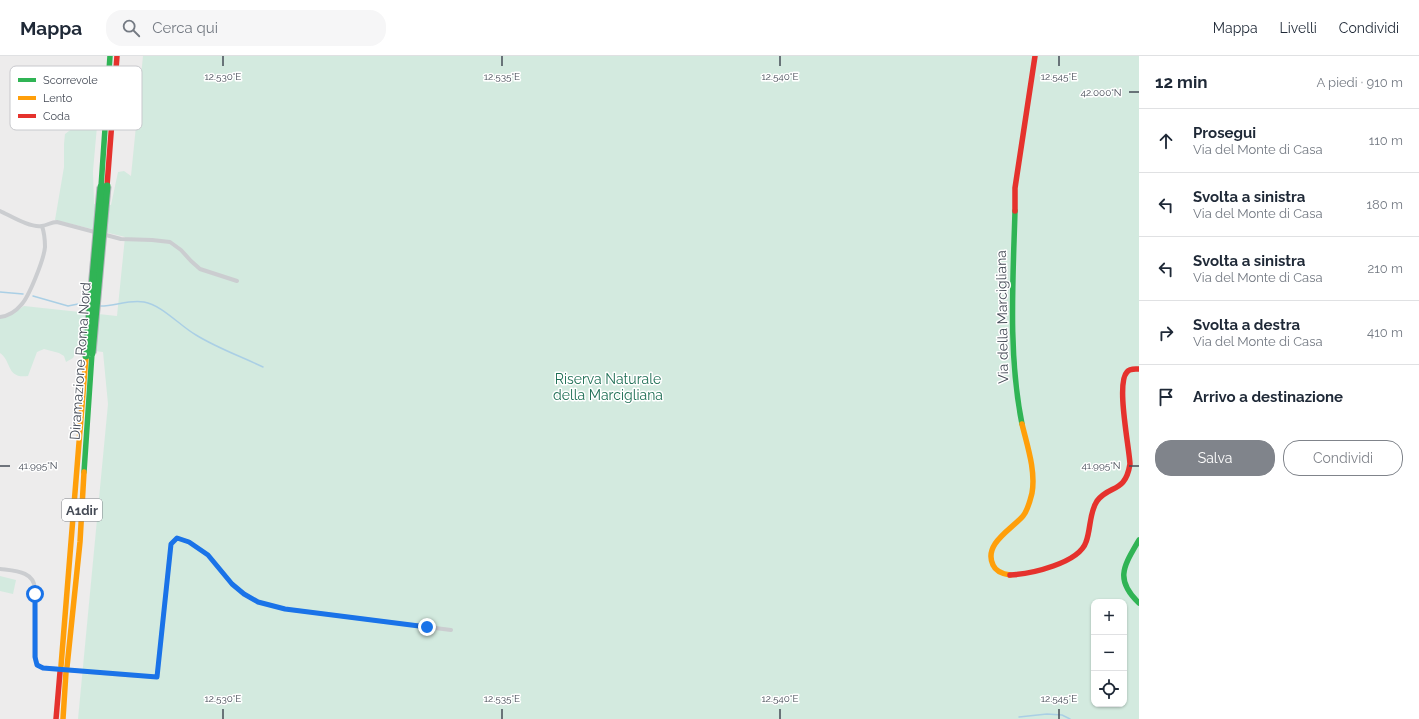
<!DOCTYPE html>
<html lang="it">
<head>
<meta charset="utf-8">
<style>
  :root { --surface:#fff; --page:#f6f6f7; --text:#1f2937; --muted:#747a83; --line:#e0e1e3; --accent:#80848b }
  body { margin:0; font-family:Raleway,sans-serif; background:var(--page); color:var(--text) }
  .controls { position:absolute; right:12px; bottom:12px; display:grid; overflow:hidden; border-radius:8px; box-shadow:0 1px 3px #0004 }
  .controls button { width:36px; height:36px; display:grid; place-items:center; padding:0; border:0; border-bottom:1px solid var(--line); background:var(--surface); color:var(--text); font:20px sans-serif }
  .stop { position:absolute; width:12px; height:12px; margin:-9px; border:3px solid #1a73e8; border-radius:50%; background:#fff }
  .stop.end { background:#1a73e8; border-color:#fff; box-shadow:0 1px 4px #0008 }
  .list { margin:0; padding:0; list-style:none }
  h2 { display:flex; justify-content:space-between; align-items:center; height:52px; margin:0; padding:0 16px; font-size:17px }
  h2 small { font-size:13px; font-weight:400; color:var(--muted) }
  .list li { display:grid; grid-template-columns:26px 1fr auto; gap:12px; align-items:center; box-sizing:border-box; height:64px; padding:0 16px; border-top:1px solid var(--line) }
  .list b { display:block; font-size:15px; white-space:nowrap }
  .list p { margin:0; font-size:13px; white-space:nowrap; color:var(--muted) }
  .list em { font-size:13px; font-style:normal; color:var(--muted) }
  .actions { display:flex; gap:8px; padding:12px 16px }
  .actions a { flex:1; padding:9px 0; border:1px solid var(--accent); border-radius:16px; text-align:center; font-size:14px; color:var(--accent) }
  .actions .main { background:var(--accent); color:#fff }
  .icon { flex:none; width:22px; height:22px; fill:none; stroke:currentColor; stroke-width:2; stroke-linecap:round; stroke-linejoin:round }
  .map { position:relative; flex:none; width:1139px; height:663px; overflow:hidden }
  header { display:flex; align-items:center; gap:24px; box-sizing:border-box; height:56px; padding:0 20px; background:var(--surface); border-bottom:1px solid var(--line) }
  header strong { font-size:19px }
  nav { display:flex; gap:22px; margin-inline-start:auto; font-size:14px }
  .search { width:280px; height:36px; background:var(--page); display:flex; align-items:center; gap:10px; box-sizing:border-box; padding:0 14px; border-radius:16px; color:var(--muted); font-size:15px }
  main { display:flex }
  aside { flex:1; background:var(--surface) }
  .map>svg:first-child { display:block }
  .green { fill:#d3eadf; fill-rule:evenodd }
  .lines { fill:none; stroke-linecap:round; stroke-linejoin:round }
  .stream { stroke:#aacfe5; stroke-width:1.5 }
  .street { stroke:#cbcdd0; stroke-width:4 }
  .fast { stroke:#30b455; stroke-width:5.5 }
  .slow { stroke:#ff9f0a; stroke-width:5.5 }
  .jam { stroke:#e5322d; stroke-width:5.5 }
  .fast-bridge-casing { stroke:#b2b4bb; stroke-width:9; stroke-linecap:butt }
  .street-bridge { stroke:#cbcdd0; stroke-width:4 }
  .fast-bridge { stroke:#30b455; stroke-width:7 }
  .route { stroke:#1a73e8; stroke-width:5 }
  .ticks { fill:none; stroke:#464c57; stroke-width:1.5 }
  .labels { text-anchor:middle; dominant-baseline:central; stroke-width:3; stroke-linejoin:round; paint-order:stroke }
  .shield { fill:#fff; stroke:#7e8289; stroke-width:1 }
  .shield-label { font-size:13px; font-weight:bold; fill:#464c57 }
  .street-label { font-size:14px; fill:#464c57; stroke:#fff }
  .park-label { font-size:14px; fill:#1f6f55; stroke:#fff }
  .key { fill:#fff; stroke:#c8c9cd; stroke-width:1 }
  .key-label { font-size:11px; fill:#464c57 }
  .ticks-label { font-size:10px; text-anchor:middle; fill:#464c57; stroke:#fff; stroke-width:3; stroke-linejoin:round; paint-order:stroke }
</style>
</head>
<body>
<header>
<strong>Mappa</strong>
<div class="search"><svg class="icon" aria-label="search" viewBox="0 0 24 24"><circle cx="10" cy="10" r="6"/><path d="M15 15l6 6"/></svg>Cerca qui</div>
<nav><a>Mappa</a><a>Livelli</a><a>Condividi</a></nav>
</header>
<main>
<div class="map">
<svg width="1139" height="663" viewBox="0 0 1139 663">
  <rect width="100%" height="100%" fill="#edecec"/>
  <g class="green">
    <path d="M143 0H1139V663H78L108 348 103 296 78 293 73 302 66 306 64 300 59 297 44 293 37 296 28 320C6 323 12 305 0 297V262L7 261 24 250 117 260 125 181 55 164 64 111V88L65 78 73 72H80L86 66 93 63 97 70 93 115 94 148 111 149 118 116 124 115 131 120ZM1094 546H1124V648H1094Z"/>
    <path d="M0 520 16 524 13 538 0 535Z"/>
  </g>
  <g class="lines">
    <g class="stream">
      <path d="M0 236 23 238"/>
      <path d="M33 240 68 250 78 248 89 249"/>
      <path d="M98 250C114 251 128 243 144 246 162 249 180 270 196 279 217 292 240 300 263 311"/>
      <path d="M1019 661 1047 658 1062 659 1070 663"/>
    </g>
    <g class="street">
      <path d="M0 155C11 160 30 172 42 170 48 169 51 166 57 166L121 183 152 184 170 186 181 194 191 205 200 213 237 225"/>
      <path d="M0 261C8 260 16 255 21 249 29 241 44 203 45 191 45 184 44 176 42 170"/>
      <path d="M0 513C15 515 34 515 35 533L36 605C38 611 42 612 48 612"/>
      <path d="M79 615 124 619 157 621 171 488 177 482 189 486 208 499 232 528 244 538 258 546 285 553 451 574"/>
    </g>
    <g class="fast">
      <path d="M101 131 110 0"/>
      <path d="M1015 155C1013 225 1008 298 1022 368"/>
      <path d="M84 416 92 297"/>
      <path d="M1139 484C1124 510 1114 523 1139 547"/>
    </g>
    <g class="slow">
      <path d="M1010 519C1003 518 996 516 993 509 983 488 1012 473 1023 460 1028 454 1030 445 1032 437 1036 415 1027 389 1022 368"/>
      <path d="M61 610 86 300"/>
      <path d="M67 611 80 486 84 416"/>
      <path d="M63 663 66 616"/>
    </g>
    <g class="jam">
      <path d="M107 130 117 0"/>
      <path d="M1015 155V132L1035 0"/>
      <path d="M1010 519C1031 518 1079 507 1086 486 1091 473 1089 457 1097 445 1110 428 1125 438 1130 408 1129 390 1116 327 1127 316 1130 312 1135 313 1139 313"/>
      <path d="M56 663 60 616"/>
    </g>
    <defs>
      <g id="fast-bridge">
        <path d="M92 297 107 130"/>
        <path d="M86 300 101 131"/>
      </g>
    </defs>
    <use href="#fast-bridge" class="fast-bridge-casing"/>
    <path class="street-bridge" d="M48 612 79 615"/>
    <use href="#fast-bridge" class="fast-bridge"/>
  </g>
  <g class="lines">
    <path class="route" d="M35 538V601L37 609 43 612 157 621 171 488 177 482 189 486 208 499 232 528 244 538 258 546 285 553 427 571"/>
  </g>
  <path class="ticks" d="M223 0V10M502 0V10M780 0V10M1059 0V10M1129 36H1139M0 410H10M1129 410H1139M223 653V663M502 653V663M780 653V663M1059 653V663"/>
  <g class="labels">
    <rect class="shield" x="62" y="443" width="40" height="22" rx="3"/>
    <g class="shield-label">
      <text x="82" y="454">A1dir</text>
    </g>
    <g class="street-label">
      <text transform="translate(1002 261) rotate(-91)">Via della Marcigliana</text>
      <text transform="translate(80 305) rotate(-86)">Diramazione Roma Nord</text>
    </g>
    <g class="park-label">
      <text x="608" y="323">Riserva Naturale<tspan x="608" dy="16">della Marcigliana</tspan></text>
    </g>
  </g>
  <rect x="10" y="10" width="132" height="64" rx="6" class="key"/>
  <rect x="18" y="22" width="18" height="4" fill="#30b455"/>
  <rect x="18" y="40" width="18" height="4" fill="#ff9f0a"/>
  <rect x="18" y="58" width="18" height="4" fill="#e5322d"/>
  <g class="key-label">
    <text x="43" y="28">Scorrevole</text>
    <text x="43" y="46">Lento</text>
    <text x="43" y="64">Coda</text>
  </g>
  <g class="ticks-label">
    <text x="223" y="24">12.530°E</text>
    <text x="502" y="24">12.535°E</text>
    <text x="780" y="24">12.540°E</text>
    <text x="1059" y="24">12.545°E</text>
    <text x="1101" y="40">42.000°N</text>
    <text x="38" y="413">41.995°N</text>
    <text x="1101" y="413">41.995°N</text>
    <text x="223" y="646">12.530°E</text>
    <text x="502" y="646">12.535°E</text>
    <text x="780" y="646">12.540°E</text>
    <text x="1059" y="646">12.545°E</text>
  </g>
</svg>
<div class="controls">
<button>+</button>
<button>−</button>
<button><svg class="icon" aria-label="locate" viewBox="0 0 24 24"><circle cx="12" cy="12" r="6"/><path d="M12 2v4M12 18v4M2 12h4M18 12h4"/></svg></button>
</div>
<div class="stop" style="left:35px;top:538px"></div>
<div class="stop end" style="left:427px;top:571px"></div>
</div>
<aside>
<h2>12 min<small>A piedi · 910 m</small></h2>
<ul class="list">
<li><svg class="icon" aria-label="ahead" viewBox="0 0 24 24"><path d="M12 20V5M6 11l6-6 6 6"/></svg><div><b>Prosegui</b><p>Via del Monte di Casa</p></div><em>110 m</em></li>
<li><svg class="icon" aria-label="left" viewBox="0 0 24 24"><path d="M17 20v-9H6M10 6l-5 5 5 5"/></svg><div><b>Svolta a sinistra</b><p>Via del Monte di Casa</p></div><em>180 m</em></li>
<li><svg class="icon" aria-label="left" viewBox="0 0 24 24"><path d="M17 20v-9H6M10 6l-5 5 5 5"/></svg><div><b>Svolta a sinistra</b><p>Via del Monte di Casa</p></div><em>210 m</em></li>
<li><svg class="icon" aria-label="right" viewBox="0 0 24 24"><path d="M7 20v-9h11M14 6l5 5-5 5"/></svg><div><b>Svolta a destra</b><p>Via del Monte di Casa</p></div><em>410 m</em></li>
<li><svg class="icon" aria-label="arrive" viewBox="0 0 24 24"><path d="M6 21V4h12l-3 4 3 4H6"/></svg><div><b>Arrivo a destinazione</b></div></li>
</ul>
<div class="actions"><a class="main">Salva</a><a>Condividi</a></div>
</aside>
</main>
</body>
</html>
